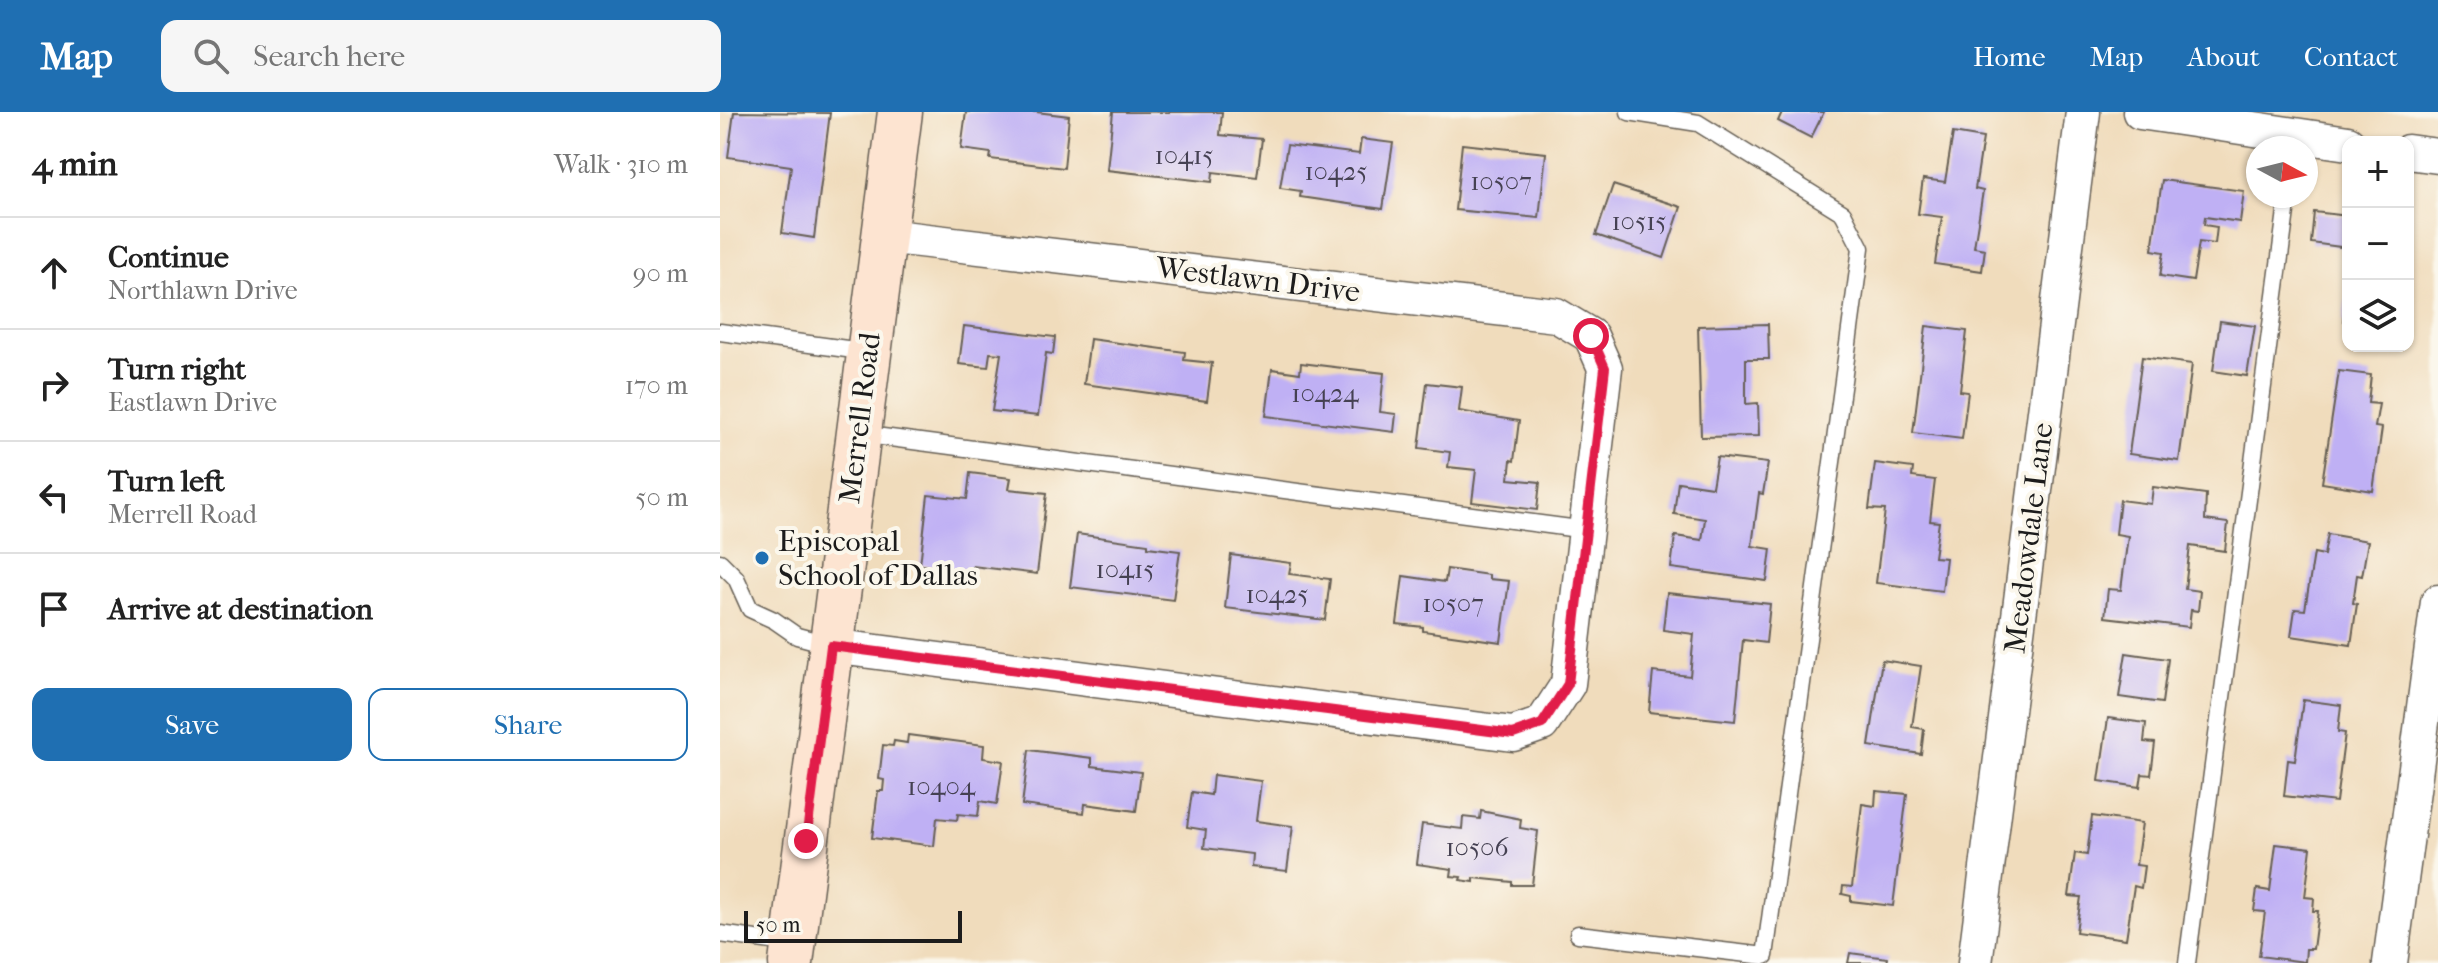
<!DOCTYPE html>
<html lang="en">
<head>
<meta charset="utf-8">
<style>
  :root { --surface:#fff; --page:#f6f6f6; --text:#222; --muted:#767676; --line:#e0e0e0; --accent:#1f6fb2 }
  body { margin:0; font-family:"IM FELL French Canon",serif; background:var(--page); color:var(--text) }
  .controls { position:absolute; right:24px; top:24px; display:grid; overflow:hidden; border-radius:16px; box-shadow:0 2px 6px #0004 }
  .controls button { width:72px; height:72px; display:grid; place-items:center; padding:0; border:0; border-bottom:2px solid var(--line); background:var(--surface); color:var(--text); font:40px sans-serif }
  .compass { position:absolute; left:1526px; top:24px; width:72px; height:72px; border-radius:50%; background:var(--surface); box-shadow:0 2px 6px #0004; rotate:97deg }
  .scale { position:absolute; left:24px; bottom:20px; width:218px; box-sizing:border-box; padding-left:8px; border:4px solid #1c1c1c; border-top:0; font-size:22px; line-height:28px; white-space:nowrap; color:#1c1c1c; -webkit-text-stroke:6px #fbf7ec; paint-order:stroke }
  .stop { position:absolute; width:24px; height:24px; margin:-18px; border:6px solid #e11d48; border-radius:50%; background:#fff }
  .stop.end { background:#e11d48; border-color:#fff; box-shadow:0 2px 8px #0008 }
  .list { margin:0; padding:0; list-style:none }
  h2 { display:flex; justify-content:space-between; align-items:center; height:104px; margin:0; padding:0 32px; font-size:34px }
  h2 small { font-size:26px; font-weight:400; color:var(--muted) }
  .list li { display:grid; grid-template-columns:52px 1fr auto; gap:24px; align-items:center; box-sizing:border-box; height:112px; padding:0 32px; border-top:2px solid var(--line) }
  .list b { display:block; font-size:30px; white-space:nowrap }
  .list p { margin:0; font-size:26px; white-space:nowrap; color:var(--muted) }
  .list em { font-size:26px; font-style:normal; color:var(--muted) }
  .actions { display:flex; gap:16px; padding:24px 32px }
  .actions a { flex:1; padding:18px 0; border:2px solid var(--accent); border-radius:16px; text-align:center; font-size:28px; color:var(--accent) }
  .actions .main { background:var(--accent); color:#fff }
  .icon { flex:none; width:44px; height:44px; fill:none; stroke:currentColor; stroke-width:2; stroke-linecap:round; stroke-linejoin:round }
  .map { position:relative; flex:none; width:1718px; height:851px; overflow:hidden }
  header { display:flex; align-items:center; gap:48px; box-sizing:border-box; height:112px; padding:0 40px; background:var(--accent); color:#fff }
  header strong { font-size:38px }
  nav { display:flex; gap:44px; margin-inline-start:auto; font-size:28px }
  .search { width:560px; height:72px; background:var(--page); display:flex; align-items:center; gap:20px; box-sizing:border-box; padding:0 28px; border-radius:16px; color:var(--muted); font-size:30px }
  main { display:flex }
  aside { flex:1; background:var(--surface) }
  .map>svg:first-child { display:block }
  .building { fill:#bfb0f4 }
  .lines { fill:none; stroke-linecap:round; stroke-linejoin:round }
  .lane-casing { stroke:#665f54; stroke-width:19 }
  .street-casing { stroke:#665f54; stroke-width:37 }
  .secondary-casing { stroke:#665f54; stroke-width:47 }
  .lane { stroke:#fff; stroke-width:16 }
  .street { stroke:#fff; stroke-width:34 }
  .secondary { stroke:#fde4d1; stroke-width:44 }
  .route { stroke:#e11d48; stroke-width:10 }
  .poi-dot { fill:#1f6fb2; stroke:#fbf7ec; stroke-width:3 }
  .labels { text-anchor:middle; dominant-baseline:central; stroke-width:8; stroke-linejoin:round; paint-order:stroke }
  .number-label { font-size:26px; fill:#454152 }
  .street-label { font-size:30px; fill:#1c1c1c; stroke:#fbf7ec }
  .poi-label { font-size:30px; fill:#1c1c1c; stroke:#fbf7ec; text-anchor:start }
</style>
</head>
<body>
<header>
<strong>Map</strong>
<div class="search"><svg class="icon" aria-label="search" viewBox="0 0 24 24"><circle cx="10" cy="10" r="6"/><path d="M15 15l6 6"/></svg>Search here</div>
<nav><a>Home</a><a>Map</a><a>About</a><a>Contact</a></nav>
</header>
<main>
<aside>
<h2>4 min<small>Walk · 310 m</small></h2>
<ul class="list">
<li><svg class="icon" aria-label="ahead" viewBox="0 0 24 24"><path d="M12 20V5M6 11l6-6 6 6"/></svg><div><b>Continue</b><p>Northlawn Drive</p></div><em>90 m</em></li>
<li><svg class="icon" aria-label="right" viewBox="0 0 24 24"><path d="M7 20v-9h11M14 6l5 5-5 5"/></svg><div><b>Turn right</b><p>Eastlawn Drive</p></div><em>170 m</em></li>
<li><svg class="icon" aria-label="left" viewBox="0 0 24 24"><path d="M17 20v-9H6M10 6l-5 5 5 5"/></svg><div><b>Turn left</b><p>Merrell Road</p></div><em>50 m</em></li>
<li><svg class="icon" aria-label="arrive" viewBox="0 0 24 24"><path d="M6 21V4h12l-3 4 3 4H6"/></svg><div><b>Arrive at destination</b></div></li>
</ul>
<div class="actions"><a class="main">Save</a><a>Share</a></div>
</aside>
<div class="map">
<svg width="1718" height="851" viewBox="0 0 1718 851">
  <rect width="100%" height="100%" fill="#fbf7ec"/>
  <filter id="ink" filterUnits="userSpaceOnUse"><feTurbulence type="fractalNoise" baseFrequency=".0125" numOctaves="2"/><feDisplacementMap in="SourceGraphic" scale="16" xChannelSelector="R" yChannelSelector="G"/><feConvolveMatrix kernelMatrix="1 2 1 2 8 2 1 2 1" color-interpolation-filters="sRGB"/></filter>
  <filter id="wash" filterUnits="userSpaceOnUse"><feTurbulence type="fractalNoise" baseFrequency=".006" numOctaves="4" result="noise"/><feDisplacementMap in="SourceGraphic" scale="32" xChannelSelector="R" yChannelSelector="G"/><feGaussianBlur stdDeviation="1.8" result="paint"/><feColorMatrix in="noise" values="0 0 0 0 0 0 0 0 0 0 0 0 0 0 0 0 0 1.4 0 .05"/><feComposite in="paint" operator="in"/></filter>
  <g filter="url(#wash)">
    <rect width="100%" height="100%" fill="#f0dcbc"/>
    <g id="blocks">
      <g class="building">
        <path d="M14 0 110 1 94 126 62 121 71 54 8 45Z"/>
        <path d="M246 0H316L349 4 344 56 270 47 271 41 241 37Z"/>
        <path d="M393 0H502L500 23 542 27 537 65 493 60 492 70 387 58Z"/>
        <path d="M1062 0H1104L1091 26 1058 9Z"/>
        <path d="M1233 21 1263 26 1255 77 1263 79 1254 135 1265 137 1262 159 1215 152 1222 105 1198 102 1203 67 1225 70Z"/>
        <path d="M641 27 673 31 663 97 580 85 581 79 560 76 567 33 639 42Z"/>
        <path d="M742 32 826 41 819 106 735 98Z"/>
        <path d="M1442 68 1524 79 1520 110 1485 105 1484 113 1497 115 1495 132 1479 130 1473 169 1440 164 1444 140 1432 138Z"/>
        <path d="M893 73 961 95 944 146 876 123Z"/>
        <path d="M1594 100 1628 104V136L1591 131Z"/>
        <path d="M1626 186H1628V210L1623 209Z"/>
        <path d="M1500 209 1535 214 1527 264 1493 259Z"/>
        <path d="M1048 212 1049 247H1026V292L1038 291 1039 324 981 325 978 214Z"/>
        <path d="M244 214 335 225 333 242 326 241 318 304 272 299 281 242 270 241 268 255 239 252Z"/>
        <path d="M1206 214 1247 219 1240 279 1248 280 1242 327 1193 321Z"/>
        <path d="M370 227 465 240 464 248 492 251 487 289 364 272Z"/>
        <path d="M1422 245 1472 252 1459 349 1409 342Z"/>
        <path d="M581 251 664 261 660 300 676 302 674 320 546 304 552 257 580 261Z"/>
        <path d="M1619 259 1651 263 1648 291 1659 292 1655 315 1662 316 1653 379 1602 371Z"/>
        <path d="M707 271 742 275 739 299 799 309 794 349 791 348 789 367 820 370 817 398 752 390 756 358 728 355 730 340 699 336Z"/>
        <path d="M997 345 1048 351 1043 382 1039 381 1032 434 1051 437 1047 469 951 456 955 424 982 428 985 407 954 402 958 370 992 375Z"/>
        <path d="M1155 351 1193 356 1192 365 1215 368 1210 409 1219 410 1214 445 1226 446 1222 479 1156 471 1165 398 1149 397Z"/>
        <path d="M250 361 291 366 289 377 327 381 317 462 253 454 252 459 200 453 208 383 247 387Z"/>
        <path d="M1433 375 1486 382 1485 408 1508 411 1505 439 1470 434 1465 477 1480 479 1478 499 1471 498 1469 515 1385 505 1388 477 1401 478 1408 424 1396 422 1400 388 1431 392Z"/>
        <path d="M357 422 428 432V435L460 439 453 488 350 475Z"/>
        <path d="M1608 422 1648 429 1642 464 1637 463 1633 491 1637 492 1631 533 1571 524 1575 497 1585 498 1594 441 1604 443Z"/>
        <path d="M511 443 571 451 569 462 610 467 605 508 505 496Z"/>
        <path d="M727 457 769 463V467L789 469 781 530 703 519V515L677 512 683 464 725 470Z"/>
        <path d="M947 481 1050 492 1046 531 1023 528 1015 609 929 600 933 560 970 564 974 522 943 518Z"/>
        <path d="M1406 541 1448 547 1442 591 1399 585Z"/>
        <path d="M1162 548 1201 554 1192 615 1204 617 1201 642 1149 634Z"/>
        <path d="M1583 588 1621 593 1618 620 1625 621 1616 690 1564 684 1568 648 1575 649Z"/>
        <path d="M1388 606 1426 611 1424 630 1435 631 1431 663 1422 662 1420 675 1379 669Z"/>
        <path d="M188 623 264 633 263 646 283 649 277 692 260 689 258 704 238 702 237 708 217 706 214 734 152 726 158 679H163L164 668 159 667 163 633 173 634 174 629 187 631Z"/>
        <path d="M309 638 372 646V654L421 660 416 699 365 692 364 701 302 693Z"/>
        <path d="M493 663 541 669 536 709 573 714 567 759 531 755 532 742 484 736 486 718 467 715 472 680 491 683Z"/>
        <path d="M1156 679 1187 682 1173 794 1131 789V784L1122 782 1123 774 1132 775 1142 692 1155 694Z"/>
        <path d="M761 699 801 707 800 716 818 719 812 773H792V770L754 766V770L740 768 741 765 731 764 732 757 697 752 702 712 742 717 743 705 760 707Z"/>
        <path d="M1372 704 1422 711 1416 753 1424 754 1421 776 1414 774 1406 827 1356 820 1361 785 1349 784 1355 741 1367 743Z"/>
        <path d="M1556 732 1591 736 1585 785 1594 786 1593 799H1598L1593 837H1586L1585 850 1539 844 1545 800 1534 799 1537 777 1550 779Z"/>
        <path d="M1130 841 1168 846 1167 851H1128Z"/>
      </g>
    </g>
  </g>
  <g filter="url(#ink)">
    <use href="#blocks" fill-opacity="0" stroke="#665f54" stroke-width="2"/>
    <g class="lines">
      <defs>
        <g id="lane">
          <path d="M0 220 149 240"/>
          <path d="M140 322 866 418"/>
          <path d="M0 450 16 466 30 497 54 508 77 524 111 533"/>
          <path d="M0 822 73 832"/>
          <path d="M858 822 1045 844 1141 136 1123 101 978 11 909 0"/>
          <path d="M1467 851 1568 84"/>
        </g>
        <g id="street">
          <path d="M1420 0 1628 31"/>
          <path d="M1688 40 1718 44"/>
          <path d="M111 534 793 622 822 612 848 572 885 256 871 224 836 203 165 124"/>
          <path d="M1255 851 1363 0"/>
          <path d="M1670 851 1718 490"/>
        </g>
        <path id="secondary" d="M71 851 180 0"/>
      </defs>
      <use href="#lane" class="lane-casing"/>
      <use href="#street" class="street-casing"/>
      <use href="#secondary" class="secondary-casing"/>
      <use href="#lane" class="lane"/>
      <use href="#street" class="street"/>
      <use href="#secondary" class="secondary"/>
    </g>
  </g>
  <g class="lines" filter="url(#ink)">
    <path class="route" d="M86 729 111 534 793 622 822 612 848 572 885 256 871 224"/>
  </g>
  <circle class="poi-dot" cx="42" cy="446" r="8"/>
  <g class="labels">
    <g class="number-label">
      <text x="464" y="43">10415</text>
      <text x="616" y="59">10425</text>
      <text x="781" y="69">10507</text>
      <text x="919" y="109">10515</text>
      <text x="605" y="281">10424</text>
      <text x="405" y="457">10415</text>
      <text x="557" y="482">10425</text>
      <text x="733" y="491">10507</text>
      <text x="221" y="674">10404</text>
      <text x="757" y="735">10506</text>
    </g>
    <g class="street-label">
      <text transform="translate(538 168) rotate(7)">Westlawn Drive</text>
      <text transform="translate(140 306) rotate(-83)">Merrell Road</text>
      <text transform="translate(1309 426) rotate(-83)">Meadowdale Lane</text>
    </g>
    <g class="poi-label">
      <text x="58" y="429">Episcopal<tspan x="58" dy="34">School of Dallas</tspan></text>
    </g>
  </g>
</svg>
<div class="controls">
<button>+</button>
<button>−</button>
<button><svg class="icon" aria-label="layers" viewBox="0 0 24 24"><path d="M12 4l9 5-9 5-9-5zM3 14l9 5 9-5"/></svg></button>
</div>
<svg class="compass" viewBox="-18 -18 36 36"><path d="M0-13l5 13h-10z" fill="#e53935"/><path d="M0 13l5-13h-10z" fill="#767676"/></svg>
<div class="scale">50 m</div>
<div class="stop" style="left:871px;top:224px"></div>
<div class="stop end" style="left:86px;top:729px"></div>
</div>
</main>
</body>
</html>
